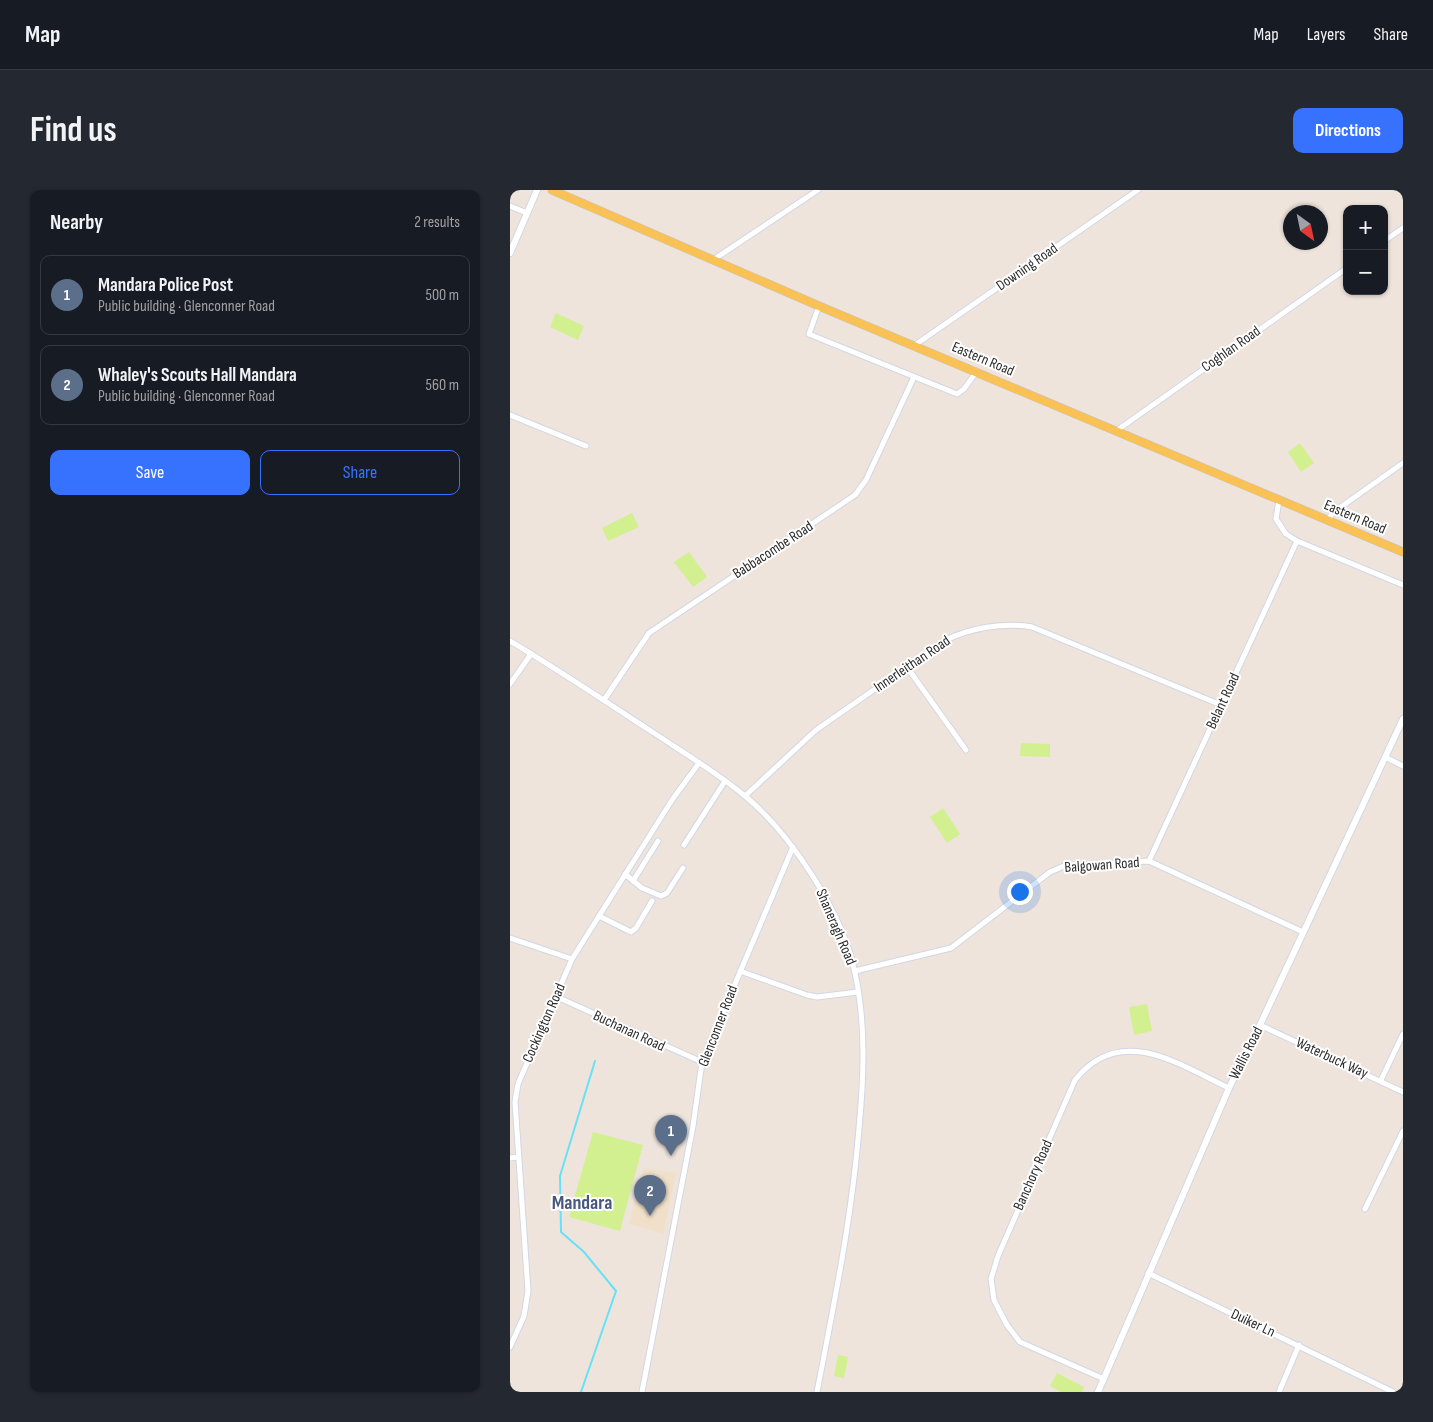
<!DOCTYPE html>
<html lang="en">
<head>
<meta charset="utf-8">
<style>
  :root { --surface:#171b24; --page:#242831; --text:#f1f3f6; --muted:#9ea1a6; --line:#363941; --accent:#3772ff }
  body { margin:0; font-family:"Sofia Sans Condensed",sans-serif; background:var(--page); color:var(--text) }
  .controls { position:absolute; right:15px; top:15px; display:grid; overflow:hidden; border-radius:10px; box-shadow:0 1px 4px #0004 }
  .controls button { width:45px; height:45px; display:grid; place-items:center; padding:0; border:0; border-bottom:1px solid var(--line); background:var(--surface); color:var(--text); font:25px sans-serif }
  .compass { position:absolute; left:773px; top:15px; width:45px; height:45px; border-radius:50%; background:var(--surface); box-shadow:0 1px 4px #0004; rotate:147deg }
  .you { position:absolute; left:509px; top:701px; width:18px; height:18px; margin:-12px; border:4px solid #fff; border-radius:50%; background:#1a73e8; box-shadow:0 0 0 8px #1a73e833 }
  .badge { display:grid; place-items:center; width:32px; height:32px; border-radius:50%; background:var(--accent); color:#fff; font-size:16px; font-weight:700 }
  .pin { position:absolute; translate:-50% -41px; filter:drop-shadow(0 1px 2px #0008) }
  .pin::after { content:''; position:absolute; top:26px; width:18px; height:15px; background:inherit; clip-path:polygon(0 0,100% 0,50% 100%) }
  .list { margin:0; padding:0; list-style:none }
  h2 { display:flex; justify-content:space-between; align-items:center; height:65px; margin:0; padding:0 20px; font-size:21px }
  h2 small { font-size:16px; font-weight:400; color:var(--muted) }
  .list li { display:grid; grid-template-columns:32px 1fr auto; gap:15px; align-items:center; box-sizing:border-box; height:80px; margin:0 10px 10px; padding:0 10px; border:1px solid var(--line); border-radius:10px }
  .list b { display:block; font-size:19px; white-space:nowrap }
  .list p { margin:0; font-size:16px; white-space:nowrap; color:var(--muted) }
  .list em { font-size:16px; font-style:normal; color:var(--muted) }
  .actions { display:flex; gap:10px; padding:15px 20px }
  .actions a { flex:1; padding:11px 0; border:1px solid var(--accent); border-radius:10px; text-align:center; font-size:18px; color:var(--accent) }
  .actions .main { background:var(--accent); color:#fff }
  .map { position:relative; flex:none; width:893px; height:1202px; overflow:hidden; border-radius:10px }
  header { display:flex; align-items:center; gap:30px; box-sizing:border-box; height:70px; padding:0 25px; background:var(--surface); border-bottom:1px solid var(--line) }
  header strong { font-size:24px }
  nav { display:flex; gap:28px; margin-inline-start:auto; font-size:18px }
  .intro { display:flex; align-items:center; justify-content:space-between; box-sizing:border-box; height:120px; padding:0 30px }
  h1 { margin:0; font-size:35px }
  .button { padding:12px 22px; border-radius:10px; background:var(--accent); color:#fff; font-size:18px; font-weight:700 }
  main { display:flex; gap:30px; padding:0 30px }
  aside { flex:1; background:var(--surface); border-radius:10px; box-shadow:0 1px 4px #0004 }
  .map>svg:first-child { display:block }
  .education { fill:#f0e0ca }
  .pitch { fill:#d2f08f }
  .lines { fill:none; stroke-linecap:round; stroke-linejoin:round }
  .stream { stroke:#67e1f7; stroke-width:2 }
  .minor-casing { stroke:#d1d7e4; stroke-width:7 }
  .tertiary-casing { stroke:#d1d7e4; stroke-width:8 }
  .primary-casing { stroke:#c4c4c4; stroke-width:9 }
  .minor { stroke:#fff; stroke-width:5 }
  .tertiary { stroke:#fff; stroke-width:6 }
  .primary { stroke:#fac154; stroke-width:8 }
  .labels { text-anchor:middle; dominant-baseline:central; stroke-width:4; stroke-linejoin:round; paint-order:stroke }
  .street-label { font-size:15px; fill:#2b2b2b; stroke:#fff }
  .district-label { font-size:20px; font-weight:bold; fill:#47577f; stroke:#fff }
</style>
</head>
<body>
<header>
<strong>Map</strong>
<nav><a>Map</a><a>Layers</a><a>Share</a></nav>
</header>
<div class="intro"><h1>Find us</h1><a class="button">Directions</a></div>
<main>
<aside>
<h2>Nearby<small>2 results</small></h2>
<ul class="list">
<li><span class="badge" style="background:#5c6f8a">1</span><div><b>Mandara Police Post</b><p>Public building · Glenconner Road</p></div><em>500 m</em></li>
<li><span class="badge" style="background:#5c6f8a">2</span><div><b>Whaley's Scouts Hall Mandara</b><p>Public building · Glenconner Road</p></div><em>560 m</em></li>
</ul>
<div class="actions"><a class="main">Save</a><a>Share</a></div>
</aside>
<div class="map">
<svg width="893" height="1202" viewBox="0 0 893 1202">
  <rect width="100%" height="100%" fill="#eee4dc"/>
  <path class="education" d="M134 978 166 983 153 1044 119 1034Z"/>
  <g class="pitch">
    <path d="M46 123 74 136 68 150 40 137Z"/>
    <path d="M790 253 804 273 791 282 778 262Z"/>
    <path d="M122 323 129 337 98 351 92 338Z"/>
    <path d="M179 362 197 387 183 397 164 372Z"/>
    <path d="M511 553 540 554V567L510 566Z"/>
    <path d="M433 618 450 644 437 653 420 627Z"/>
    <path d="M637 814 642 841 624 845 619 817Z"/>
    <path d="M83 942 133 955 110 1041 59 1027Z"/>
    <path d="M328 1165 338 1167 334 1188 324 1186Z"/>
    <path d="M547 1183 574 1197 572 1202H551L540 1196Z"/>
  </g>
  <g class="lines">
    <path class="stream" d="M71 1202 106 1101 74 1062 51 1042 50 986 85 871"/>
    <defs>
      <g id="minor">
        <path d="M0 16 17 23"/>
        <path d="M874 51 893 38"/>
        <path d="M203 70 308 0"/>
        <path d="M309 116 299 144 316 151 447 204 454 199 467 181"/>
        <path d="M405 155 628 0"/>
        <path d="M0 225 76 256"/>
        <path d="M606 241 837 78"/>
        <path d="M769 310 766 329 776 344 787 351 893 395"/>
        <path d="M817 330 825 321 893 273"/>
        <path d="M0 451C49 480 96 512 144 543 174 563 206 582 235 606 281 644 333 723 345 783 356 834 354 886 349 938 342 1027 324 1114 307 1202"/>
        <path d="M397 477 456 560"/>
        <path d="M0 494 21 464"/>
        <path d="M94 510 139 443 345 305 356 290 404 187"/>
        <path d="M875 567 893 576"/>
        <path d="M235 606 306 540 434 451C459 438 494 432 522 437L711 515"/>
        <path d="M174 655 215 591"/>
        <path d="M639 671 787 351"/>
        <path d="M115 684 132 698 151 706 157 703 173 678"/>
        <path d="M123 691 148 651"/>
        <path d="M89 726 121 742 126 738 142 711"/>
        <path d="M0 748 62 769"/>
        <path d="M230 781 297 805 307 807 348 802"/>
        <path d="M345 781 441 758 540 682 554 676 639 671 793 742"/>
        <path d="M47 807 192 872"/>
        <path d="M750 835 893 902"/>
        <path d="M871 890 893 844"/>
        <path d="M0 968 8 967"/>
        <path d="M855 1019 893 941"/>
        <path d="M638 1083 883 1202"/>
        <path d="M0 1157 14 1126 18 1101 5 912 8 894 62 769 162 610 189 573"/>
        <path d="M594 1189 510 1152 497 1135 484 1110 481 1089 488 1066 565 890C610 833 668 874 719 898"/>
        <path d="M132 1202 183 936 192 872 283 657"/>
        <path d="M769 1202 789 1155"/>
      </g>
      <g id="tertiary">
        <path d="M0 63 27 0"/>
        <path d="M588 1202 719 898 750 835 893 529"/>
      </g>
      <path id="primary" d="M42 0 309 116 893 362"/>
    </defs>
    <use href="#minor" class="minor-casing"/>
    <use href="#tertiary" class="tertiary-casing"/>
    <use href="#primary" class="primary-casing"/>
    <use href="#minor" class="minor"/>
    <use href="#tertiary" class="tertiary"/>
    <use href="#primary" class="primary"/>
  </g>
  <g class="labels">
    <g class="street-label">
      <text transform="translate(517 77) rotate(-35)">Downing Road</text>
      <text transform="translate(721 159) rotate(-35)">Coghlan Road</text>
      <text transform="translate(473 169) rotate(23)">Eastern Road</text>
      <text transform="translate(845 327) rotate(23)">Eastern Road</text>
      <text transform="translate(263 360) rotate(-33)">Babbacombe Road</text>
      <text transform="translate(402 474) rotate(-34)">Innerleithan Road</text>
      <text transform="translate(713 511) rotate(-65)">Belant Road</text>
      <text transform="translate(592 675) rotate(-4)">Balgowan Road</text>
      <text transform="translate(326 737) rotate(67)">Shaneragh Road</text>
      <text transform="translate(34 833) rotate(-66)">Cockington Road</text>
      <text transform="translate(208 836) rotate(-69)">Glenconner Road</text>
      <text transform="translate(119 841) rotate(25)">Buchanan Road</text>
      <text transform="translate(736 863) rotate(-63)">Wallis Road</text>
      <text transform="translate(822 868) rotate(25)">Waterbuck Way</text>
      <text transform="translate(523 985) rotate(-66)">Banchory Road</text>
      <text transform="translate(743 1133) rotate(25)">Duiker Ln</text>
    </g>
    <g class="district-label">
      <text x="72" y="1013">Mandara</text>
    </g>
  </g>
</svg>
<div class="controls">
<button>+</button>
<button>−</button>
</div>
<svg class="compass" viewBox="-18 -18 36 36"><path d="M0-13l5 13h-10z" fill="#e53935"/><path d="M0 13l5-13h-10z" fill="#9ea1a6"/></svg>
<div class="you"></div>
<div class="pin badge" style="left:161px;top:966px;background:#5c6f8a">1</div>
<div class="pin badge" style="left:140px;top:1026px;background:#5c6f8a">2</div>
</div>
</main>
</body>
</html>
